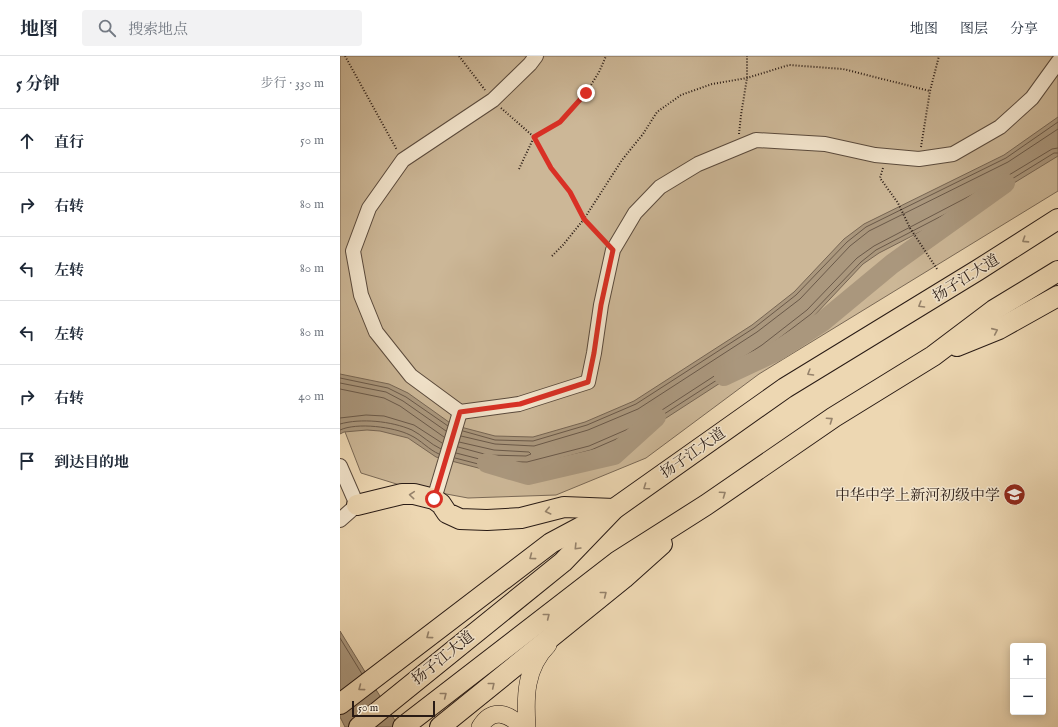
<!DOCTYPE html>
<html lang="zh">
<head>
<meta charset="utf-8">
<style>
  :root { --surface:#fff; --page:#f2f2f3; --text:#1f2937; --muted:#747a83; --line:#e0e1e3 }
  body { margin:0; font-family:"IM FELL English","Noto Serif SC",serif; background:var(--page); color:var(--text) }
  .controls { position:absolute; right:12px; bottom:12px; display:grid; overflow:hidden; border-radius:4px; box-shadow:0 2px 10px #0003 }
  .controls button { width:36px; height:36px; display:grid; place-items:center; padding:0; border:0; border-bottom:1px solid var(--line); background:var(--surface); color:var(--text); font:20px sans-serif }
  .scale { position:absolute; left:12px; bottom:10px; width:83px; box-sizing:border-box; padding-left:4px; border:2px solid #291b15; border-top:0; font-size:11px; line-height:14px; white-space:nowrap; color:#291b15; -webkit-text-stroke:3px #f3e5cd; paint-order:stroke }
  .stop { position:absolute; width:12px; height:12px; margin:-9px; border:3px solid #d93025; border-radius:50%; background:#fff }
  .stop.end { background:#d93025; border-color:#fff; box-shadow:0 1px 4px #0008 }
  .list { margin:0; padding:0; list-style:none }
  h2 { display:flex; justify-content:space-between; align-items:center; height:52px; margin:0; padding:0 16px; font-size:17px }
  h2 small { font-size:13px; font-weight:400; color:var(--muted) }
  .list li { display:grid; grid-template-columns:26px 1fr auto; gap:12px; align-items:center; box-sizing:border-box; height:64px; padding:0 16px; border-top:1px solid var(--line) }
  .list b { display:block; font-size:15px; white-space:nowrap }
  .list em { font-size:13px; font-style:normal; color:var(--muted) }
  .icon { flex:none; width:22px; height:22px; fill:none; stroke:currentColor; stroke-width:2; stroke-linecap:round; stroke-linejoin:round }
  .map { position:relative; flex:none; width:718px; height:671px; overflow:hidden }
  header { display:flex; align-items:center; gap:24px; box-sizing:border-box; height:56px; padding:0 20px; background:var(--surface); border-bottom:1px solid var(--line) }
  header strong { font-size:19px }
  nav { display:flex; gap:22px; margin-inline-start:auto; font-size:14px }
  .search { width:280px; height:36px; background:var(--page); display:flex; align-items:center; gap:10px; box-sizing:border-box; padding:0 14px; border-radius:4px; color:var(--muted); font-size:15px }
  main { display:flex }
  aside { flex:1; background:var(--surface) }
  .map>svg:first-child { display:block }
  .green { fill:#ccb797; stroke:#7a6956 }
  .water { fill:#aa977d; stroke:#766553 }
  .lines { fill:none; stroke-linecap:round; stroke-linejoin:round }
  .shore { stroke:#6a5949; stroke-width:1 }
  .river { stroke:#aa977d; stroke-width:20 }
  .minor-casing { stroke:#5a4a3c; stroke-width:16 }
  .major-casing { stroke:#291b15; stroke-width:18 }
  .highway-casing { stroke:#291b15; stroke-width:22 }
  .path { stroke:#291b15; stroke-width:2; stroke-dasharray:1 2; stroke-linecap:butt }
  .minor { stroke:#f3e5cd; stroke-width:14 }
  .major { stroke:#edd7b2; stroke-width:17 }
  .highway { stroke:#edd7b2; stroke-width:20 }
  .oneway { stroke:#95826b }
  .route { stroke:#d93025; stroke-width:5 }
  .labels { text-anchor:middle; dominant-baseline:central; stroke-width:3; stroke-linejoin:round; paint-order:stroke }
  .street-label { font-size:15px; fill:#291b15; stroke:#f3e5cd }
  .poi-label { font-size:15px; fill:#291b15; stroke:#f3e5cd; text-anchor:end }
</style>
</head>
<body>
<header>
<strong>地图</strong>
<div class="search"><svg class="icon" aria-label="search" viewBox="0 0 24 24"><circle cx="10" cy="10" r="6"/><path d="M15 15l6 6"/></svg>搜索地点</div>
<nav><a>地图</a><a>图层</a><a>分享</a></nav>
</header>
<main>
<aside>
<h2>5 分钟<small>步行 · 330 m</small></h2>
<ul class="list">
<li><svg class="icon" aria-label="ahead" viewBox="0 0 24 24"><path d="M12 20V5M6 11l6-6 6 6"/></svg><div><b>直行</b></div><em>50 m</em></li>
<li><svg class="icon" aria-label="right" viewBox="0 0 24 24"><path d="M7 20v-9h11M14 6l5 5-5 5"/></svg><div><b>右转</b></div><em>80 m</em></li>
<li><svg class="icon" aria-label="left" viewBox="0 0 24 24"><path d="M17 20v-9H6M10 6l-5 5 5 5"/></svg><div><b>左转</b></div><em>80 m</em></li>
<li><svg class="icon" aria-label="left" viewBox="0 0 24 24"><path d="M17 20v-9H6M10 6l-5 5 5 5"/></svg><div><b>左转</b></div><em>80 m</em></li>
<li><svg class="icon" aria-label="right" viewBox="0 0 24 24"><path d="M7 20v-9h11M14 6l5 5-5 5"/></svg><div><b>右转</b></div><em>40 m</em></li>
<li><svg class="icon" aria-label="arrive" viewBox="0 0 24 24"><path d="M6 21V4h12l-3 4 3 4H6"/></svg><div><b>到达目的地</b></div></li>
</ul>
</aside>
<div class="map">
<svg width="718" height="671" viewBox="0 0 718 671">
  <rect width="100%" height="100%" fill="#edd7b2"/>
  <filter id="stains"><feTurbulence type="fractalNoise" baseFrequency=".005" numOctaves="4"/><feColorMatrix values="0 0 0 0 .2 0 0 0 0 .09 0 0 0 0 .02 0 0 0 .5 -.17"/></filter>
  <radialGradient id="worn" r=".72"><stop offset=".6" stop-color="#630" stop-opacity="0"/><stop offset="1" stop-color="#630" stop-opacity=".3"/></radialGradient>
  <path class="green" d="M0 0H718V135L419 318 306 402 216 439 128 442 63 430 21 417 0 363Z"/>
  <g class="water">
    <path d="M718 61V100L669 130 539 197 523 208 473 261 428 296 306 375 252 398 188 415 146 414 96 401 68 382 40 375 27 374 4 376 0 378V318L49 328 68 337 113 369 155 380 193 381 245 366 294 345 412 269 454 236 504 183 524 168 664 99Z"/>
    <path d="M0 575 59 671H5L0 661Z"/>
  </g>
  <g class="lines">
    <g class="shore">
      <path d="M0 322 48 332 66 341 108 370"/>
      <path d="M0 327 46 336 63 345 106 375"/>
      <path d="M0 333 44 342 60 350 104 381"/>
      <path d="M0 362 26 359 44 360 74 369 102 387"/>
      <path d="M0 368C21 362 51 365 72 374 82 379 90 388 101 393"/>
      <path d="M0 374C17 366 54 371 70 379 81 384 89 394 99 398"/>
      <path d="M123 375 155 384 193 385 247 369 296 348 414 272 456 239 507 186 526 171 666 102 718 66"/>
      <path d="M121 380 155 388 194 390 248 374 298 353 417 276 460 243 510 190 529 175 668 106 718 73"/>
      <path d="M118 391 148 399 186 400 191 398 189 396 154 394 119 386"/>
      <path d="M116 397 147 405 187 406 249 390 302 367 422 289 467 254 517 202 534 190 664 122 712 93 718 92"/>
      <path d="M115 402 146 410 188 411 251 394 304 371 425 293 471 258 521 206 536 194 667 126 714 97H718"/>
      <path d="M0 582 22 618"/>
    </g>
    <g class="river">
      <path d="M384 320 437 295 482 266 552 208 665 127"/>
      <path d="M147 407 188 419 274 399 316 361"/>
    </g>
    <defs>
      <g id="minor">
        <path d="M196 0 190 8 153 44 63 104 29 152 13 195 21 239 36 276 71 320 120 356 179 348 248 326 254 297 261 249 273 194 295 157 320 131 358 108 416 84 485 88 535 99 579 103 613 98 660 71 692 42 718 6"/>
        <path d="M0 410 17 449 0 464"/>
        <path d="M94 443 120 356"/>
      </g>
      <g id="major">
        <path d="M140 671C152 651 168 657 182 671"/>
        <path d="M187 671C185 641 185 612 208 589"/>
      </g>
      <g id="highway">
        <path d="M617 290 659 273 718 240"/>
        <path d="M17 449 62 438H74L94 443 101 448 107 457 120 463 147 464 181 462 224 451 274 453"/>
        <path d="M0 648 211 487 256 463"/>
        <path d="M19 671 223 506 274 453 445 332 638 214 718 163"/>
        <path d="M63 671 278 505 366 449 494 361 593 300 654 254 718 215"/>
        <path d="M100 671 284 522 322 488"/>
      </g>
    </defs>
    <use href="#minor" class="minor-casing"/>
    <use href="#major" class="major-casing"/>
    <use href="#highway" class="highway-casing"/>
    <g class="path">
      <path d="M5 0 57 94"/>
      <path d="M119 0 145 34"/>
      <path d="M161 52 194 81 211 112 230 136 244 163 264 185"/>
      <path d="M399 78 401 59 407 22V0"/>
      <path d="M581 91 590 35 599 0"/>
      <path d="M543 112 540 122 558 147 570 172 597 213"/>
      <path d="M179 113 194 81 220 66 246 37 259 16 266 0"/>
      <path d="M212 200 223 189 244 163 282 104 303 78 317 56 341 39 372 28 407 22 449 9 503 13 590 35"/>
    </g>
    <use href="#minor" class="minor"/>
    <use href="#major" class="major"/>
    <use href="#highway" class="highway"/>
  </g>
  <defs><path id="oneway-chevron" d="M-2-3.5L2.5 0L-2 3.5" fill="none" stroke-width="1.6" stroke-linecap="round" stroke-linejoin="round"/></defs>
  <g class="oneway">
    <use href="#oneway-chevron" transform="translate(685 184) rotate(147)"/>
    <use href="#oneway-chevron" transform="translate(581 249) rotate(149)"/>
    <use href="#oneway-chevron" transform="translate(655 275) rotate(-24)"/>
    <use href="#oneway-chevron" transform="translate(470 317) rotate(149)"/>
    <use href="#oneway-chevron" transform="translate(490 364) rotate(-34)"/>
    <use href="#oneway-chevron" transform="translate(306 431) rotate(145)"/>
    <use href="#oneway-chevron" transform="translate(383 438) rotate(-35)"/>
    <use href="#oneway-chevron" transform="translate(72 439) rotate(-175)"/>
    <use href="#oneway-chevron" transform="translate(208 455) rotate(167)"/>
    <use href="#oneway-chevron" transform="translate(237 491) rotate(134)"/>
    <use href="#oneway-chevron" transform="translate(192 501) rotate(143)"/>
    <use href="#oneway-chevron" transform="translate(264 538) rotate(-38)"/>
    <use href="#oneway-chevron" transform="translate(207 560) rotate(-38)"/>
    <use href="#oneway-chevron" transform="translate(89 580) rotate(143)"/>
    <use href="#oneway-chevron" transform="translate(152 629) rotate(-39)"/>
    <use href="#oneway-chevron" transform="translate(21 632) rotate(143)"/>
    <use href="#oneway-chevron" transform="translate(104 639) rotate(-38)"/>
  </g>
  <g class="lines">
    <path class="route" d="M94 443 120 356 180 348 248 326 254 297 261 249 273 194 244 163 230 136 211 112 194 81 220 66 246 37"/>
  </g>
  <defs>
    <symbol id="school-disc" viewBox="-11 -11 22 22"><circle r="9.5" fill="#8f2418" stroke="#f3e5cd"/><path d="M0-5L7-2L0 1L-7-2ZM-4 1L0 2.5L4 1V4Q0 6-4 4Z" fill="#fff"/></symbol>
  </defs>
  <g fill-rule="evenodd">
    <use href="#school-disc" x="662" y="426" width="25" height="25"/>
  </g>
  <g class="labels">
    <g class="street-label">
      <text transform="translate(626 222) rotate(-32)">扬子江大道</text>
      <text transform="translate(353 397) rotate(-35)">扬子江大道</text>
      <text transform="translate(103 602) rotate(-39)">扬子江大道</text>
    </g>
    <g class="poi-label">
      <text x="660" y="439">中华中学上新河初级中学</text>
    </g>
  </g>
  <rect width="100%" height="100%" filter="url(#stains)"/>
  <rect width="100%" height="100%" fill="url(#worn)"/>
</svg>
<div class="controls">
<button>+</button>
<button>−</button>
</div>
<div class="scale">50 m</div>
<div class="stop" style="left:94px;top:443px"></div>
<div class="stop end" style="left:246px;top:37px"></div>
</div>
</main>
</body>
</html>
